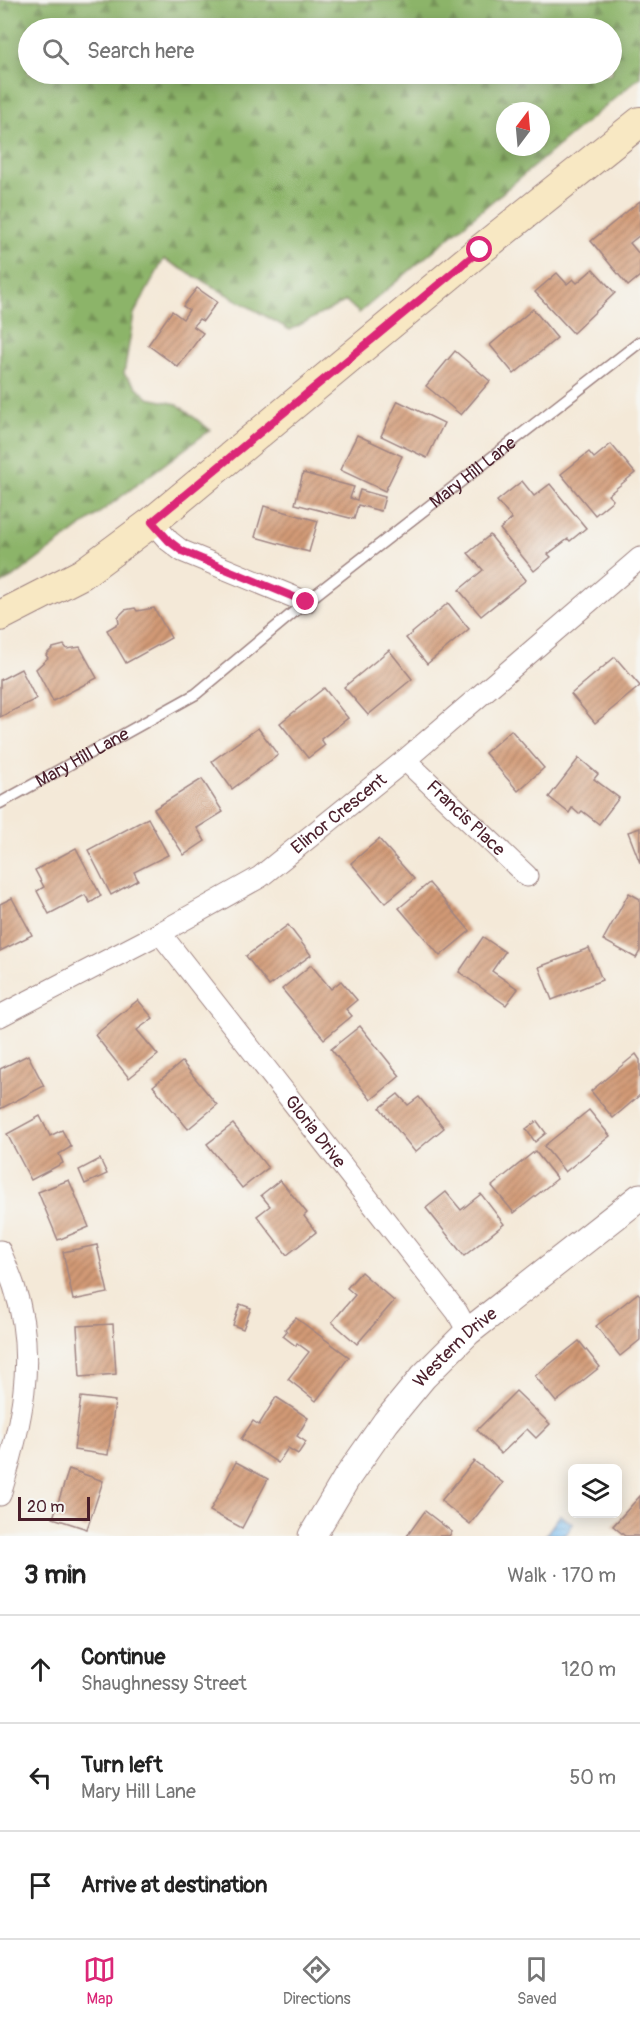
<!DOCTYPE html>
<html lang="en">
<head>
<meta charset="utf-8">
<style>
  :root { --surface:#fff; --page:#f6f6f6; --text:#222; --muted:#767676; --line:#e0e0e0; --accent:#db2777 }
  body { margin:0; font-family:Pangolin,sans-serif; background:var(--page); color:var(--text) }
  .controls { position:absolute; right:18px; bottom:18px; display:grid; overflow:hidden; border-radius:9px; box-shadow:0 3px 15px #0003 }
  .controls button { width:54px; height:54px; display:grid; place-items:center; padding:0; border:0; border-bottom:2px solid var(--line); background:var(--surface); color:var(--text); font:30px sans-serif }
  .compass { position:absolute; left:496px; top:102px; width:54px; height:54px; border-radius:50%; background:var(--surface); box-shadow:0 3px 15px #0003; rotate:16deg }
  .scale { position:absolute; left:18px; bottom:15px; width:72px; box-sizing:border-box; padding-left:6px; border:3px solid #4a1f2b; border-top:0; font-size:16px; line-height:21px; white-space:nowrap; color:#4a1f2b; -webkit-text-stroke:4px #f6f6f2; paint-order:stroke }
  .stop { position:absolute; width:18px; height:18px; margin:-14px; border:4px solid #db2777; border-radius:50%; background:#fff }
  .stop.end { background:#db2777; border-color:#fff; box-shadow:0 2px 6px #0008 }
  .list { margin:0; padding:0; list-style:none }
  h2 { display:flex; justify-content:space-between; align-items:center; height:78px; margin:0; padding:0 24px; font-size:26px }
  h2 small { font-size:20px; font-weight:400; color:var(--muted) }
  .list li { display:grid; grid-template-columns:39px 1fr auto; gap:18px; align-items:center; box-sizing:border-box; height:108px; padding:0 24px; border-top:2px solid var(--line) }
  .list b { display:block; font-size:22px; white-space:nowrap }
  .list p { margin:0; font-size:20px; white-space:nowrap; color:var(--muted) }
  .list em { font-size:20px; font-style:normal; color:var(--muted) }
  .icon { flex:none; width:33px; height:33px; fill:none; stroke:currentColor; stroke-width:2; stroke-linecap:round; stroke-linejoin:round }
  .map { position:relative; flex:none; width:640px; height:1536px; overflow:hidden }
  .search { position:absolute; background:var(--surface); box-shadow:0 3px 15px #0003; left:18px; right:18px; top:18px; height:66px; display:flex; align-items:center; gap:15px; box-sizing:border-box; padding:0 21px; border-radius:33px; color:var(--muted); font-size:22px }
  .sheet { height:402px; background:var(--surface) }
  nav { display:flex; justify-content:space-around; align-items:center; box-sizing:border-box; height:84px; border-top:2px solid var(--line); background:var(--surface); font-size:16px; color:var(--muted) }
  nav a { display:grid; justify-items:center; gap:3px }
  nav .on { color:var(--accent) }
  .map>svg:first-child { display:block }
  .forest { fill:url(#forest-firs); stroke:#6b6a4a; stroke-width:1.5; fill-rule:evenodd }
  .water { fill:url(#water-rules); stroke:#636e8e; stroke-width:1.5 }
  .building { fill:url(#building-hatch) }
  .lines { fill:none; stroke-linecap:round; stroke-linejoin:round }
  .service-casing { stroke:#9f8482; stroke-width:13 }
  .minor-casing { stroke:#9f8482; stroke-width:23 }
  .tertiary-casing { stroke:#9f8482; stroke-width:29 }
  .secondary-casing { stroke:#9f8482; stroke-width:32 }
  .service { stroke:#fff; stroke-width:10 }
  .minor { stroke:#fff; stroke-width:21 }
  .tertiary { stroke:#fff; stroke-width:27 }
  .secondary { stroke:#f8e8c3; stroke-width:30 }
  .route { stroke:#db2777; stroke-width:8 }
  .labels { text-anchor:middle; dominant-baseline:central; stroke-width:4.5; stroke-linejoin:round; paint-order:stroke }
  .street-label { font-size:18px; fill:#4a1f2b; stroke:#f6f6f2 }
</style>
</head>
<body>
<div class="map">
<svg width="640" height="1536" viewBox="0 0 640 1536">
  <defs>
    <pattern id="forest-firs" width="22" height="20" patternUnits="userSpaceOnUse" patternTransform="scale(1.5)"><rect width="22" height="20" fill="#8cb469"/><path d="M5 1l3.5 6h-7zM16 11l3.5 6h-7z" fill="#749257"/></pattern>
    <pattern id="water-rules" width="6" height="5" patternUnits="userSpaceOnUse" patternTransform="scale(1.5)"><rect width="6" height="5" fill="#7cbef1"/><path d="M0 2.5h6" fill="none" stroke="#689ac3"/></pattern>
    <pattern id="building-hatch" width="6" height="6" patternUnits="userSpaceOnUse" patternTransform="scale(1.5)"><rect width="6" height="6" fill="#d29a76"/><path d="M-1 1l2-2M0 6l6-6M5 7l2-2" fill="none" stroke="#ac7d61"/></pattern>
  </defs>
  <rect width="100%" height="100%" fill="#f6f6f2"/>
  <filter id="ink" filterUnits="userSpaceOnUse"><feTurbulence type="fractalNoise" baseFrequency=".0167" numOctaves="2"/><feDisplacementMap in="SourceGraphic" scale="12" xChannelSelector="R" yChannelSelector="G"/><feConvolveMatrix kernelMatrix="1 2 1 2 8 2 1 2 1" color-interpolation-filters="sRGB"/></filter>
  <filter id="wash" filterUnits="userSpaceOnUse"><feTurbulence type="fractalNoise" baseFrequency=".008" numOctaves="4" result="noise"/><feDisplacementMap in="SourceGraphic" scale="24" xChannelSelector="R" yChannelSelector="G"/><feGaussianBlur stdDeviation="1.35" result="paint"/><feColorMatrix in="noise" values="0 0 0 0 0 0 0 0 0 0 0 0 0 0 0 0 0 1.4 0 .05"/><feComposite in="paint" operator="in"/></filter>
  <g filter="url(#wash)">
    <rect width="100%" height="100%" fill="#f4e9d8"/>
    <path class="forest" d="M0 0H640V77L359 313 346 301 290 330 164 259 134 314 124 374 148 398 177 404 210 430 15 576 0 584ZM28 28H612V74H28ZM505 111H541V147H505Z"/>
    <path class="water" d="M560 1515 573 1524 565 1536H545Z"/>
    <g id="blocks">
      <g class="building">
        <path d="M640 201V235L630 243 640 255V276L628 286 591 241Z"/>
        <path d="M593 269 615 293 573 333 535 292 557 273 567 284 573 279 577 283Z"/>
        <path d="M197 288 217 302 203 321 199 319 193 326 203 333 178 367 148 345 172 311 183 319 189 310 183 306Z"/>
        <path d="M533 309 557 338 514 374 490 345Z"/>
        <path d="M455 351 490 381 461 415 426 386Z"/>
        <path d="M398 401 444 423 427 458 381 436Z"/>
        <path d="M357 435 402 456 385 491 340 470Z"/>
        <path d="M611 444 635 473 608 495 613 500 595 515 561 474 589 452 594 458Z"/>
        <path d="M303 473 354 487 350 498 357 500 360 490 385 497 381 511 358 505 354 519 295 504Z"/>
        <path d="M522 481 534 496 550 484 586 528 570 541 568 539 548 554 551 557 534 571 500 529 512 519 497 501Z"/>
        <path d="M264 506 318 521 309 552 255 537Z"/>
        <path d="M490 535 526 580 481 616 459 590 483 570 468 553Z"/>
        <path d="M448 603 469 629 427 664 406 638Z"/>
        <path d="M135 608 137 611 154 608 171 638 126 663 107 630 119 623 118 617 125 610Z"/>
        <path d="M64 645 67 649 80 647 97 678 53 701 36 669 48 658 46 655 53 648Z"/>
        <path d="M389 650 412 679 368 715 344 687Z"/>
        <path d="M615 657 640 686 595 723 571 694Z"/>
        <path d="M21 669 36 699 0 717V680Z"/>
        <path d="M324 688 348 718 321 739 325 745 308 758 280 723Z"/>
        <path d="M258 728 278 755 232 789 212 761Z"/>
        <path d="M511 730 544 768 518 791 485 753Z"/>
        <path d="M579 758 598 774 594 779 619 798 599 824 582 811 579 814 572 808 569 813 549 797Z"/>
        <path d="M202 779 223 812 197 828 205 841 184 855 154 809Z"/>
        <path d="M148 818 168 855 134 872 138 880 111 895 88 850Z"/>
        <path d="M640 828V863L628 832Z"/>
        <path d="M379 839 414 879 385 903 351 863Z"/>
        <path d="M76 848 101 896 90 903 85 895 49 914 37 891 44 887 35 870Z"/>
        <path d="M429 883 470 931 440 956 399 908Z"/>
        <path d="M629 893 640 899V951L636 958 603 940Z"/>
        <path d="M12 898 32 935 0 951V904Z"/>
        <path d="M288 925 311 955 269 986 246 956Z"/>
        <path d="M483 937 505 952 492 971 518 989 506 1005 459 972Z"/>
        <path d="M589 948 602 980 552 1000 539 967Z"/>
        <path d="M311 965 331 989 341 981 357 1000 346 1009 352 1016 324 1039 282 989Z"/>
        <path d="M138 1000 153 1018 137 1030 158 1055 129 1078 95 1035Z"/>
        <path d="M360 1026 400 1076 371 1100 331 1049Z"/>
        <path d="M636 1054 640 1060V1095L613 1118 591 1091Z"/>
        <path d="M28 1055 44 1086 0 1109V1069Z"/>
        <path d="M182 1062 217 1105 188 1129 153 1086Z"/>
        <path d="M398 1094 408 1105 419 1097 444 1128 415 1152 380 1108Z"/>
        <path d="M589 1110 610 1136 565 1172 544 1146Z"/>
        <path d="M40 1116 50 1136 62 1130 71 1147 59 1154 63 1163 31 1180 7 1134Z"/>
        <path d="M537 1121 546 1133 535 1142 526 1129Z"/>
        <path d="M233 1124 268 1168 242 1188 207 1144Z"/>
        <path d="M535 1151 557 1179 514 1213 492 1186Z"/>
        <path d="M100 1159 107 1174 85 1184 79 1170Z"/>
        <path d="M69 1180 89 1227 58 1240 38 1192Z"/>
        <path d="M280 1180 307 1213 304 1216 316 1232 287 1255 257 1216 270 1206 261 1195Z"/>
        <path d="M446 1192 461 1210 481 1194 504 1224 464 1256 426 1208Z"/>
        <path d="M97 1245 108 1293 73 1300 63 1252Z"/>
        <path d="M361 1272 394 1301 357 1344 332 1322 355 1295 347 1288Z"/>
        <path d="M638 1293 640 1295V1340L620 1356 596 1326Z"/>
        <path d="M240 1304 251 1308 243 1329 233 1325Z"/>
        <path d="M296 1318 349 1357 316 1401 288 1379 309 1352 297 1343 296 1346 283 1336 287 1331 285 1329Z"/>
        <path d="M113 1324 116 1374 80 1377 77 1326Z"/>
        <path d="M579 1341 600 1367 556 1402 535 1376Z"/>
        <path d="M516 1391 550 1424 536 1438 527 1429 501 1454 477 1430Z"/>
        <path d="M81 1397 115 1401 108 1455 74 1450Z"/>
        <path d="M276 1397 308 1418 297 1436 306 1442 298 1454 288 1448 278 1463 241 1439 253 1421 259 1425Z"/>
        <path d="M474 1461 503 1483 470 1524 441 1501Z"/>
        <path d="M236 1462 268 1479 242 1528 210 1511Z"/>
        <path d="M69 1469 103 1481 87 1529 53 1518Z"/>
        <path d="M640 1496V1536H625L613 1526Z"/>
        <path d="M425 1511 452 1532 449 1536H407Z"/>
      </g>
    </g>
  </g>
  <g filter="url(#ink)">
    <use href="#blocks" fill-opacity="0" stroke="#9f8482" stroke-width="1.5"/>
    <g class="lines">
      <defs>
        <g id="service">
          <path id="s1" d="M0 803 196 694 306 602 640 342"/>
        </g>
        <g id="minor">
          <path d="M152 522 169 541 182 551 306 602"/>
          <path id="s2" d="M405 760 527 876"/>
          <path id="s3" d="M160 933 457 1312 468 1332"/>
          <path id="s4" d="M0 1016 160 933 260 877 405 760 640 558"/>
          <path d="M0 1251C5 1263 10 1274 14 1286 38 1357 21 1426 0 1495"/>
        </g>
        <g id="tertiary">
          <path id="s5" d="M312 1536 346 1479 386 1422 423 1377 468 1332 640 1197"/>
        </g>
        <path id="secondary" d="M0 616 82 574 152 522 480 250 640 122"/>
      </defs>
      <use href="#service" class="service-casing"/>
      <use href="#minor" class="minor-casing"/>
      <use href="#tertiary" class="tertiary-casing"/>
      <use href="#secondary" class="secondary-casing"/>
      <use href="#service" class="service"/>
      <use href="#minor" class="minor"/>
      <use href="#tertiary" class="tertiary"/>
      <use href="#secondary" class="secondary"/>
    </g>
  </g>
  <g class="lines" filter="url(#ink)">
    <path class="route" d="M306 602 182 551 169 541 152 522 480 250"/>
  </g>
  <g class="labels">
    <g class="street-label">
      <text stroke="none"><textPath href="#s1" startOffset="579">Mary Hill Lane</textPath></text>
      <text stroke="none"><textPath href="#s1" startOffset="94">Mary Hill Lane</textPath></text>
      <text stroke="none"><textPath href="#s4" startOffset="396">Elinor Crescent</textPath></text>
      <text stroke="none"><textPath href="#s2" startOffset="84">Francis Place</textPath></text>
      <text stroke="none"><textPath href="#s3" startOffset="252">Gloria Drive</textPath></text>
      <text stroke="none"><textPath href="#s5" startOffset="238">Western Drive</textPath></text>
    </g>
  </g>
</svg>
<div class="controls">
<button><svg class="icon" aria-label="layers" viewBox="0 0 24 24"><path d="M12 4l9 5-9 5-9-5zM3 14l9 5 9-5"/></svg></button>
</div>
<svg class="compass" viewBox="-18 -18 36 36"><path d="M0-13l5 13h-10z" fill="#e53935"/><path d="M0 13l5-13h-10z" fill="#767676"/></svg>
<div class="scale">20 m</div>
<div class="stop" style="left:480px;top:250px"></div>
<div class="stop end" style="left:306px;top:602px"></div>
<div class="search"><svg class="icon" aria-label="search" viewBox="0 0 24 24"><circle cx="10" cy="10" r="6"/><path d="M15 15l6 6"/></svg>Search here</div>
</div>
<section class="sheet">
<h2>3 min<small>Walk · 170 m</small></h2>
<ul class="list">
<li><svg class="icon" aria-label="ahead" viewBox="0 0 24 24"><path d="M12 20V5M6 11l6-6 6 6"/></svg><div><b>Continue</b><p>Shaughnessy Street</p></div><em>120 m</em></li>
<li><svg class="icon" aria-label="left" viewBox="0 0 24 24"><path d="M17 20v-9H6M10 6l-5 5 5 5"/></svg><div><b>Turn left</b><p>Mary Hill Lane</p></div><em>50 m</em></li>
<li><svg class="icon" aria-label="arrive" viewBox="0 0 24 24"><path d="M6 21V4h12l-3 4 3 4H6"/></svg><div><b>Arrive at destination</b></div></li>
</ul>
</section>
<nav>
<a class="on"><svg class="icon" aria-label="map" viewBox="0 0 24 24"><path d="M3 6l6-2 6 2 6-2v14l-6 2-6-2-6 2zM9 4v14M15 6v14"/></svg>Map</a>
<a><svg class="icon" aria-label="directions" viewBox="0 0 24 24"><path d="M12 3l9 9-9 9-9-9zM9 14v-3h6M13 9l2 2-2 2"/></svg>Directions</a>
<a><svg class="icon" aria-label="saved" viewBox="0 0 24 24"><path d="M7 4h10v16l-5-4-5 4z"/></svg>Saved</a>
</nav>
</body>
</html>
